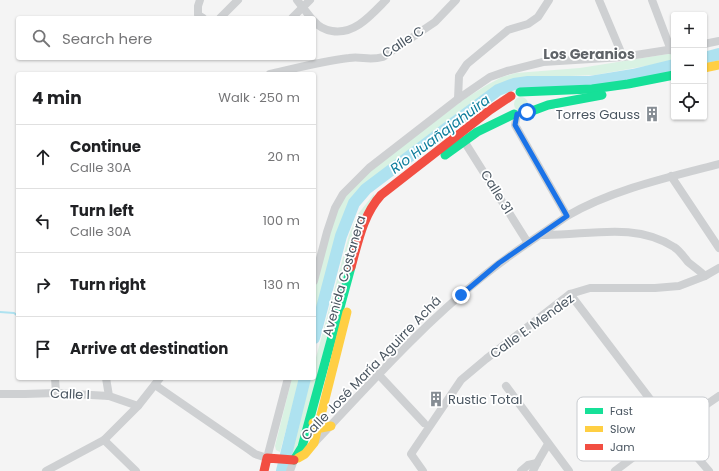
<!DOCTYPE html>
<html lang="en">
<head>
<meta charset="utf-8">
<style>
  :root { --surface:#fff; --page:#f6f6f6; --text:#202124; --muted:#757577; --line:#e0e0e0 }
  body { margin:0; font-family:Poppins,sans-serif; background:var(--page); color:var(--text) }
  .controls { position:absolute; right:12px; top:12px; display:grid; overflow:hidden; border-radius:4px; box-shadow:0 1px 3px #0004 }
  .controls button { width:36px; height:36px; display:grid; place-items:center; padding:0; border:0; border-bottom:1px solid var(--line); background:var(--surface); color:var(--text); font:20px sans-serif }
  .stop { position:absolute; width:12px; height:12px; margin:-9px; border:3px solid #1a73e8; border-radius:50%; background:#fff }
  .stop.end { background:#1a73e8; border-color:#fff; box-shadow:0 1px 4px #0008 }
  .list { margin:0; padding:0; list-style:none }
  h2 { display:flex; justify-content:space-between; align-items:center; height:52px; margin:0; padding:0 16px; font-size:17px }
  h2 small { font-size:13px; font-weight:400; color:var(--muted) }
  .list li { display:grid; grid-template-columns:26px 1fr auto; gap:12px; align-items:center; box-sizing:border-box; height:64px; padding:0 16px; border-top:1px solid var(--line) }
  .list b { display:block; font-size:15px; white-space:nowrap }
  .list p { margin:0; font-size:13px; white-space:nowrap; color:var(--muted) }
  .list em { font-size:13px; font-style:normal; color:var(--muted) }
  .icon { flex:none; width:22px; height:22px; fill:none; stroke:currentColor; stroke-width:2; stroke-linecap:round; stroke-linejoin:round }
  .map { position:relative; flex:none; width:719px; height:471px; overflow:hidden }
  .search { position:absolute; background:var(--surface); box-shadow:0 1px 3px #0004; left:16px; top:16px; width:300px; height:44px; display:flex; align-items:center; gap:10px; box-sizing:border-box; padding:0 14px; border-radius:4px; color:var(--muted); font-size:15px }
  .panel { position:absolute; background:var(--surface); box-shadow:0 1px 3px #0004; left:16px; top:72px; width:300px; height:308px; border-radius:4px }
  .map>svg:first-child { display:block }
  .green { fill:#d9f2e3 }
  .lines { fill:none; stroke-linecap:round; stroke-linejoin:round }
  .stream { stroke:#aee2f0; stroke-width:2 }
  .river { stroke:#aee2f0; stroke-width:12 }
  .street { stroke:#ced0d2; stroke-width:8 }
  .fast { stroke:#16e098; stroke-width:9 }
  .slow { stroke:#ffcf43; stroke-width:9 }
  .jam { stroke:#f24e42; stroke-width:9 }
  .route { stroke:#1a73e8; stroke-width:5 }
  .labels { text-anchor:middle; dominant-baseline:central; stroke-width:3.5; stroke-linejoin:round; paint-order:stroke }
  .street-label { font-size:13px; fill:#4a5661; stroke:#fff }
  .poi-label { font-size:13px; fill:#4a5661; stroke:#fff; text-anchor:end }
  .neighbourhood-label { font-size:14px; font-weight:bold; fill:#5f6368; stroke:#fff }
  .water-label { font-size:14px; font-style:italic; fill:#0c7c9b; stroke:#fff }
  .key { fill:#fff; stroke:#c9ccd0; stroke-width:1 }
  .key-label { font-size:11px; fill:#4a5661 }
</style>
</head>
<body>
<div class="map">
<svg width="719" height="471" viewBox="0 0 719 471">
  <rect width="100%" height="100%" fill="#f4f4f4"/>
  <g class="green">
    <path d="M674 53V61L595 75 520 78 503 83 489 91 367 184C357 195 350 205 344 219L314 328V289L332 217 356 181 466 98 487 85 502 77 516 73 580 68Z"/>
    <circle cx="521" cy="104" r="7"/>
    <path d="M374 194 376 199 294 462 288 463 310 378H314V365L349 235 358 214Z"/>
    <path d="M292 378H300L280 452 276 450 275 446Z"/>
  </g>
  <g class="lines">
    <path class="stream" d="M0 312 14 313 18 316"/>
    <g class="river">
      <path d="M704 58 719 54"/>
      <path d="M314 338 341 236 354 203 366 189 447 128 498 90 514 84 528 82H590L633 75 674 65"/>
      <path d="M282 471 305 378"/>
    </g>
    <g class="street">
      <path d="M200 0 198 6V15L203 18"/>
      <path d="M297 0 311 18"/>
      <path d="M599 0 623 57"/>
      <path d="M652 0 671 50"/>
      <path d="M220 18 238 0"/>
      <path d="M292 18 310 0"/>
      <path d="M314 21C319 27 325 30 332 31 355 35 372 14 386 0"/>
      <path d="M704 44 719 41"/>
      <path d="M270 74C296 68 323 61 349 58 362 56 368 61 383 57L435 22 456 0"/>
      <path d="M458 99 459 76 467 64 508 30 528 24 538 17 549 0"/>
      <path d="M517 114 515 125 567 216"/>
      <path d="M464 141 528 243"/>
      <path d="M671 176 719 248"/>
      <path d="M542 235C586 236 634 221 674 247 679 250 684 257 688 262 694 267 700 271 705 276"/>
      <path d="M314 281 327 232 335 208 343 194 369 168 458 99 490 77 507 71 543 62 623 57 674 49"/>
      <path d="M570 294 672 428 709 471"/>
      <path d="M379 375 424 423"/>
      <path d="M55 378 56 393"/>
      <path d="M106 378 109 396"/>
      <path d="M155 385 248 449 255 454 267 458 288 378"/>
      <path d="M506 386 569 471"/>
      <path d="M0 394H25L56 393 109 396 138 406"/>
      <path d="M104 440 136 471"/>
      <path d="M315 442C368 386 420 327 481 278 508 255 538 237 567 216 611 190 669 177 719 164"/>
      <path d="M46 471 104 440 138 406 160 378"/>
      <path d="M290 471 294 460"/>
      <path d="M423 471 411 454 461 380 486 359 570 294 590 288H655L679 286 705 276 719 268"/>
      <path d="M521 471 528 465 537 463"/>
      <path d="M533 471 537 463 548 444"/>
      <path d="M615 471 672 428 719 396"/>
    </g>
    <g class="fast">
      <path d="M520 92 592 89 628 84 674 75"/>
      <path d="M524 114 548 105 602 95"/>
      <path d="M445 155 477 132 514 114"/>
      <path d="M294 460 302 447 351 267"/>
    </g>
    <g class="slow">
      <path d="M704 68 719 65"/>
      <path d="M313 423 321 428 331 426"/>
      <path d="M298 458 305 454 314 443 347 312"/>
    </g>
    <g class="jam">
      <path d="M351 267C358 242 363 215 381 195L490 110 511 96"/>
      <path d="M264 471 267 458 294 460"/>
    </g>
  </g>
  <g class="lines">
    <path class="route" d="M461 295 499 263 567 216 515 125 517 114H520L527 112"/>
  </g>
  <defs>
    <symbol id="building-bare" viewBox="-9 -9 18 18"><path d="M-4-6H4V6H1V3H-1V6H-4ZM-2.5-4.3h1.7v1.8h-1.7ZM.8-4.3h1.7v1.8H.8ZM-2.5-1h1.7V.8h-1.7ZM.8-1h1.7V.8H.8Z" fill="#868d94" stroke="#fff" stroke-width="2.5" paint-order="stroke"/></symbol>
  </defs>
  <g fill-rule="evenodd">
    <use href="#building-bare" x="641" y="103" width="22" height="22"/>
    <use href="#building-bare" x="425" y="388" width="22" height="22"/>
  </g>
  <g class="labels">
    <g class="street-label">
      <text transform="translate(403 42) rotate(-33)">Calle C</text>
      <text transform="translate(497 192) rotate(58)">Calle 31</text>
      <text transform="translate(344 276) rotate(-74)">Avenida Costanera</text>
      <text transform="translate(532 326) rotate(-36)">Calle E. Mendez</text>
      <text transform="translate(371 368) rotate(-46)">Calle José María Aguirre Achá</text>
      <text transform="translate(70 394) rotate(2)">Calle I</text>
    </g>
    <g class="poi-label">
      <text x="640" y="114">Torres Gauss</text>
      <text x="448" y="399" text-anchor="start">Rustic Total</text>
    </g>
    <g class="neighbourhood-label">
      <text x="589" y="54">Los Geranios</text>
    </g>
    <g class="water-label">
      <text transform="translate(440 134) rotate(-37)">Río Huañajahuira</text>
    </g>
  </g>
  <rect x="577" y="397" width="132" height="64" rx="6" class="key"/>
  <rect x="585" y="408" width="18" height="6" fill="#16e098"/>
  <rect x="585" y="426" width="18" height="6" fill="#ffcf43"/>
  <rect x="585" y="444" width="18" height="6" fill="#f24e42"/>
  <g class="key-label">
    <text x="610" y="415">Fast</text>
    <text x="610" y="433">Slow</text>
    <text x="610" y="451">Jam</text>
  </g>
</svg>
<div class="controls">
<button>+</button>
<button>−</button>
<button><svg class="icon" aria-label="locate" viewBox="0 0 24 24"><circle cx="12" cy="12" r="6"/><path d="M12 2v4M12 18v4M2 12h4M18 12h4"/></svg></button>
</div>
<div class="stop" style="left:527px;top:112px"></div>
<div class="stop end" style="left:461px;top:295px"></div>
<div class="search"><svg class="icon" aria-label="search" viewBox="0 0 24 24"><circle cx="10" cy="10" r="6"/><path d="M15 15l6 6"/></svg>Search here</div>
<section class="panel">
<h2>4 min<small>Walk · 250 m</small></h2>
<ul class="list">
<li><svg class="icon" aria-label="ahead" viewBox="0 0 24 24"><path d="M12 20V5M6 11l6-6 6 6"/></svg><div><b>Continue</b><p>Calle 30A</p></div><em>20 m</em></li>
<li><svg class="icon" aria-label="left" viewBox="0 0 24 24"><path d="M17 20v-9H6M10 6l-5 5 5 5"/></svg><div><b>Turn left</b><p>Calle 30A</p></div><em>100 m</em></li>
<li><svg class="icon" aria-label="right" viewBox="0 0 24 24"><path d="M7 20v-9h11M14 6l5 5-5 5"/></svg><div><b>Turn right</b></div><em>130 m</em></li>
<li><svg class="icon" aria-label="arrive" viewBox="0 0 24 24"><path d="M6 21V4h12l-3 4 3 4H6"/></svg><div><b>Arrive at destination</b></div></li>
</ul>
</section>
</div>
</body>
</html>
